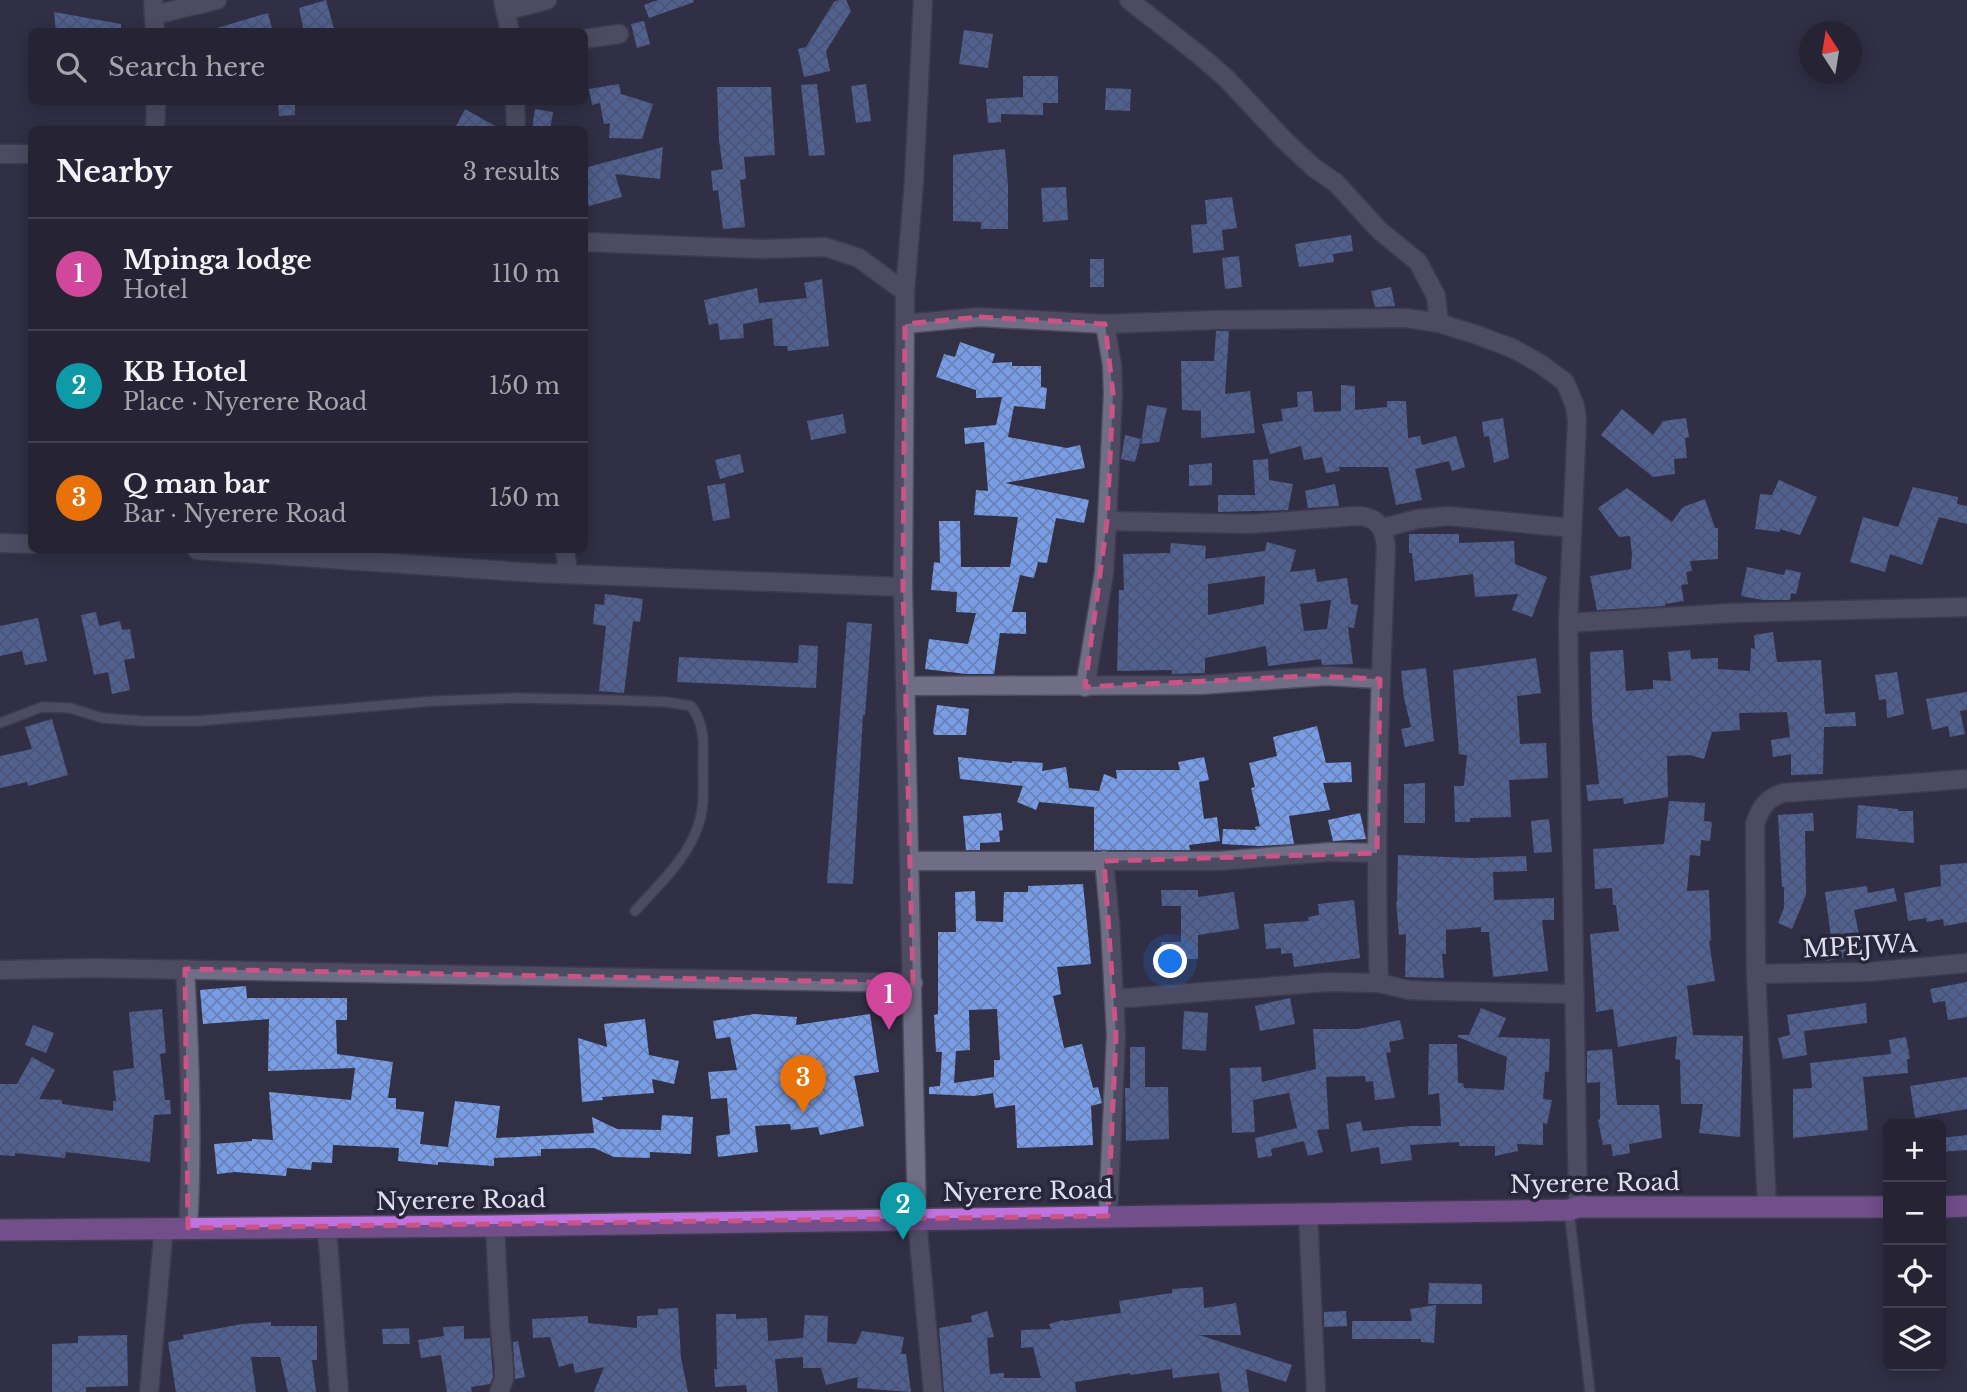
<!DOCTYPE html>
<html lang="en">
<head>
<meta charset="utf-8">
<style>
  :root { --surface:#262434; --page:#2e2c3c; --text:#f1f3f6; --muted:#a4a4ac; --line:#42414f; --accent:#bca0f2 }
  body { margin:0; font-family:"Libre Baskerville",serif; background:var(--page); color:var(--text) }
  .controls { position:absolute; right:21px; bottom:21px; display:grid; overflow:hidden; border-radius:10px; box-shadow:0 4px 18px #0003 }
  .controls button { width:63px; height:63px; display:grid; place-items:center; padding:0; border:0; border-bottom:2px solid var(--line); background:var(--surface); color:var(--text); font:35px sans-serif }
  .compass { position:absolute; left:1799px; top:21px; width:63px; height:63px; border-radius:50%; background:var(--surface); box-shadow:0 4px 18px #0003; rotate:348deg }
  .you { position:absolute; left:1171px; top:962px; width:24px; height:24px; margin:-18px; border:5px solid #fff; border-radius:50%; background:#1a73e8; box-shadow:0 0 0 10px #1a73e833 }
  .badge { display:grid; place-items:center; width:46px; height:46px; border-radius:50%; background:var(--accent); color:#fff; font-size:23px; font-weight:700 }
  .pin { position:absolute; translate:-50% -58px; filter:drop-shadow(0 2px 4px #0008) }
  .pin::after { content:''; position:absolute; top:37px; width:24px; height:21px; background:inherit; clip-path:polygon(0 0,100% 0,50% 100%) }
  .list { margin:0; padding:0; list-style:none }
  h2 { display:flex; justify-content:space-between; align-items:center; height:91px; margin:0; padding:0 28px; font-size:30px }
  h2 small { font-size:23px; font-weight:400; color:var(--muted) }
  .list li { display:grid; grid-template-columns:46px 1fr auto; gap:21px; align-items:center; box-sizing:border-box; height:112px; padding:0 28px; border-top:2px solid var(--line) }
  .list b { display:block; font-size:26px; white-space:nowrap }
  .list p { margin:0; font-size:23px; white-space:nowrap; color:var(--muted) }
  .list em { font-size:23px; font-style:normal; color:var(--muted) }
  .icon { flex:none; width:38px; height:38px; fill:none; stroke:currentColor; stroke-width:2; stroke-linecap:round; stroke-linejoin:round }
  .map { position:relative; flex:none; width:1967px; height:1392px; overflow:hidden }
  .search { position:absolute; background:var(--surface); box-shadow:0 4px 18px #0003; left:28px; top:28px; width:560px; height:77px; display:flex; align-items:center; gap:18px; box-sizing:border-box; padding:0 24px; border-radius:10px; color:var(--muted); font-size:26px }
  .panel { position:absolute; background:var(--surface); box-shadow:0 4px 18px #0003; left:28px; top:126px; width:560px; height:427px; border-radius:10px }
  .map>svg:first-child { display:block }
  .building { fill:url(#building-cross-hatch); fill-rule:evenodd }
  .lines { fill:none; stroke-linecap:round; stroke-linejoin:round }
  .lane-casing { stroke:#4d4b5d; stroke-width:12 }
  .street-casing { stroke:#4d4b5d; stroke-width:21 }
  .highway-casing { stroke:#4d4b5d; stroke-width:24 }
  .lane { stroke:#706e86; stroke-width:9 }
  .street { stroke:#706e86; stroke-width:18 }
  .highway { stroke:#c073df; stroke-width:21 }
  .marked { fill:none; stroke:#cb5386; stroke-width:5; stroke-dasharray:14 9; stroke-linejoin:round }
  .labels { text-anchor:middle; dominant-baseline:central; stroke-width:7; stroke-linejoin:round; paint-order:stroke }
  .street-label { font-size:24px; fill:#dfdeec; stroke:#28263a }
</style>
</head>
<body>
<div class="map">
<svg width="1967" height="1392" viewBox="0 0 1967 1392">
  <defs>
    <pattern id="building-cross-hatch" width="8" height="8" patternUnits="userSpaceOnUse" patternTransform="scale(1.75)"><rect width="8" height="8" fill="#799de5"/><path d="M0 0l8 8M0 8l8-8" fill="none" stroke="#6982b6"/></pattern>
  </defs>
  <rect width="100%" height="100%" fill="#323045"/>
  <g class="building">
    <path d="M326 0 335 32H304L299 8Z"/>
    <path d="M658 0H693L694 2 649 18 644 5Z"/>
    <path d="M839 0H846L851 11 826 51 830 71 804 77 798 49 806 47 834 2Z"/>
    <path d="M54 12 121 24V32H56Z"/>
    <path d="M268 13 273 32H218L217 28Z"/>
    <path d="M644 21 650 44 637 48 631 24Z"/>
    <path d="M964 30 993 34 988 68 959 64Z"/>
    <path d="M1023 76H1058V103H1043V115L1001 114V122L988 123 986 99 1023 97Z"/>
    <path d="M619 84 621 94 653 104 642 139 609 138 610 123 604 124 600 103 592 105 589 89Z"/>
    <path d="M817 84 825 155 809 156 801 85Z"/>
    <path d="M866 84 871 121 856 123 851 86Z"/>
    <path d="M717 87H771L775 155 744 157 746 179 740 180 745 227 723 229 718 190 713 191 711 171 723 169 719 140Z"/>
    <path d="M1106 88 1131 89 1130 111 1105 110Z"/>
    <path d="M278 102H295V115L279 116Z"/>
    <path d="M465 109 502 130H454Z"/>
    <path d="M535 109 553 112 550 130H532Z"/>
    <path d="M663 147 660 179 615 174 622 197 589 206 584 191V168Z"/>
    <path d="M1005 149 1008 186V229H981V222L953 221V155Z"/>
    <path d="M1066 187 1068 220 1043 222 1041 188Z"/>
    <path d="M1232 197 1237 228 1222 230 1224 250 1193 253 1191 225 1207 224 1205 200Z"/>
    <path d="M1351 235 1353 251 1333 254 1334 262 1299 267 1295 244Z"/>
    <path d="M1239 256 1242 287 1225 289 1222 258Z"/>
    <rect x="1090" y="259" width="14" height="28"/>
    <path d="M822 279 829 346 788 351 787 346H774L772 318 743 324 744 338 720 340 718 323 709 325 704 300 757 288 759 303 807 298 804 283Z"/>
    <path d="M1391 287 1395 306 1375 307 1371 291Z"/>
    <path d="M1216 331H1229L1225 394 1250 391 1255 433 1201 438V411L1182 410 1181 361H1214Z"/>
    <path d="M960 342 995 354 992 363 1012 362V366H1041V387L1047 388 1045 409 1014 406 1008 437 1067 448 1080 445 1085 468 1005 483 1089 500 1084 523 1056 518 1047 563 1038 562 1034 578 1020 575 1012 612H1026V634L1000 633 994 674H966L925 669 929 639 968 644 976 613 956 612 957 592 931 590 934 562 940 563 939 521H960L961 567H1010L1018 517 974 515 976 490 988 491 984 442 965 444 964 428 996 425 1002 397 976 398V390L936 377 944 354 955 357Z"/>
    <path d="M1341 385 1355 386V410L1387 407V401H1406L1408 438 1420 436 1422 445 1456 436 1465 467 1452 471 1449 461 1415 469 1422 500 1396 505 1388 467H1339L1340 471 1326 473 1322 457 1304 460 1301 446 1270 454 1262 424 1283 421 1281 409 1298 407 1297 392 1312 391 1314 412 1341 411Z"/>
    <path d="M1147 405 1167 408 1159 442 1141 444Z"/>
    <path d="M1622 409 1653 435 1663 421 1686 418 1689 437 1685 438 1687 458 1674 459 1675 474 1653 477 1601 435Z"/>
    <path d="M843 414 846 433 811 440 807 421Z"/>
    <path d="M1503 418 1509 458 1494 463 1489 436 1484 437 1482 422Z"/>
    <path d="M1125 435 1141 439 1135 462 1121 459Z"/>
    <path d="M740 454 744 472 720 479 715 460Z"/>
    <path d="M1268 459 1269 480 1293 484 1288 510 1218 512V495H1255L1253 460Z"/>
    <path d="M1212 463V485L1189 486V465Z"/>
    <path d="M1779 480 1817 497 1800 535 1780 529V532L1755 529 1760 494 1772 495Z"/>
    <path d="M725 483 730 518 713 521 707 486Z"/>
    <path d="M1335 484 1339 506 1308 508 1305 491Z"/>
    <path d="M1913 487 1958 497 1957 504 1967 506V524L1939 517 1922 565 1890 554 1885 572 1850 562 1863 517 1898 527Z"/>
    <path d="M1627 488 1672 522 1683 507 1705 499 1715 528H1718V559L1690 561 1692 571 1686 572 1688 584 1681 585 1684 601 1665 604V606L1597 610 1590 576 1631 569 1632 554 1630 536 1619 537 1598 508Z"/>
    <path d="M1409 534H1459V543L1514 541 1515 564 1547 577 1532 617 1512 610 1518 594 1475 597 1473 574 1415 581 1412 553H1409Z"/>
    <path d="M1267 542 1296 550 1290 572 1315 569 1317 582 1347 578 1351 604 1358 605 1354 628 1348 627 1353 664 1322 665 1321 659 1268 666 1266 646 1205 658V673L1172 674V670L1117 671 1119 590H1124L1123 554 1170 553 1171 543 1206 546 1205 559 1265 551ZM1265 576 1264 604 1208 615V584ZM1331 600 1327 629 1304 631 1300 604Z"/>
    <path d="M1747 567 1784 575 1786 569 1801 573 1796 594 1791 593 1790 600H1763L1741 596Z"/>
    <path d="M605 594 643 599 640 622 633 621 624 693 599 691 606 626 593 624 595 604 604 605Z"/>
    <path d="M96 612 99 626 120 621 122 630 130 629 135 658 124 660 130 690 112 694 108 672 94 675 81 615Z"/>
    <path d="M38 618 47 661 25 665 22 651 0 656V626Z"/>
    <path d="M847 622 872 624 865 715H863L853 884 827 883Z"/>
    <path d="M1773 632 1777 662 1821 660 1825 714 1855 712 1856 726 1824 727 1823 774 1791 775V754L1773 757 1771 740 1790 737 1787 712 1739 713 1740 730 1712 732 1704 759 1690 755 1667 756 1668 797 1624 804 1623 798 1588 801 1586 785 1599 784 1592 717 1590 652 1623 650 1626 691 1653 689V680L1671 681 1668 652 1690 650 1691 659 1718 658V669L1750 671 1751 648 1755 649 1754 635Z"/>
    <path d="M799 645 818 646 816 688 677 682 679 657 798 663Z"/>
    <path d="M1536 658 1541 693 1517 696 1520 744 1546 743 1548 778 1509 780 1511 817 1470 818V822H1455L1454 786H1464L1467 755 1459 754 1453 670Z"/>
    <path d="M1426 668 1434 741 1405 747 1401 729 1411 727 1404 698 1401 671Z"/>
    <path d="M1897 672 1904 714 1887 718 1886 699 1879 700 1875 675Z"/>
    <path d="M1967 692V710L1960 711 1965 734 1950 737 1948 726 1932 730 1926 699Z"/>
    <path d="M937 705 969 709 966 735H935L933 733Z"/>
    <path d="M52 719 68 775 28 786 27 782 0 788V756L32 749 25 727Z"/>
    <path d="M1317 726 1326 763 1351 762 1352 782 1323 783 1330 810 1289 816 1294 844 1259 846 1222 844 1223 829 1256 830 1255 827 1260 826 1251 788 1255 787 1249 763 1277 756 1273 737Z"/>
    <path d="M958 757 1012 763V761L1043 763 1042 771 1066 767 1069 788 1099 791 1104 774 1117 779 1116 770H1180L1178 762 1204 757 1209 780 1199 782 1204 819 1217 817 1220 841 1189 845 1190 850H1094V807L1039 802 1036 810 1017 802 1023 786 960 779Z"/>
    <path d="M1425 783V823H1404V784Z"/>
    <path d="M1669 801 1705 803 1704 821 1712 822 1710 841 1701 840 1700 856 1690 855 1687 891 1709 890 1711 941H1709L1715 981 1687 986 1693 1035 1743 1036 1740 1137 1699 1133 1703 1104H1681L1680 1060 1675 1059 1677 1036 1618 1047 1613 1009 1596 1012 1590 934 1619 931 1616 905H1613L1612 888 1595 889 1593 849 1664 844Z"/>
    <path d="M1858 805 1898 809V811H1913L1914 843 1856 838Z"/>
    <path d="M1001 813 1003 830 999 831 1000 842 980 843V850H966L963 816Z"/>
    <path d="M1360 813 1366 839 1333 841 1328 820Z"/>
    <path d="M1813 813 1814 831H1805L1806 895 1792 929 1778 923 1784 908V887H1782L1778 815Z"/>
    <path d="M1549 819 1552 852 1534 853 1531 821Z"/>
    <path d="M1398 855 1471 858 1526 856 1527 871 1493 872 1494 900 1554 898V920H1542L1548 971 1493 977 1489 932H1481V927L1446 930V954H1442L1444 978 1405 977 1406 934 1399 935 1396 902H1397Z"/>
    <path d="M1967 863V922L1944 926 1943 919 1927 922 1926 918 1908 921 1904 893 1941 886 1940 865Z"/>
    <path d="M1083 884 1091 964 1057 967 1061 994 1053 996 1064 1048 1082 1044 1093 1088 1098 1087 1102 1103 1091 1106 1093 1145 1017 1148 1015 1105 995 1108 993 1093 974 1096 929 1094V1087L940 1086 942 1052H936L934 1015 938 1014V932H956L955 892 975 891 976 921 1003 922 1004 892H1028V886ZM997 1009 1000 1060H994V1077L954 1083 956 1051 970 1050 969 1010Z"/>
    <path d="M1867 886 1868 893 1894 888 1897 901 1854 910 1863 954 1826 961 1821 939 1831 937 1825 892Z"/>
    <path d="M1161 890H1198V897L1234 892 1239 929 1198 935V959H1161V942H1181V906H1162Z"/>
    <path d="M1354 900 1360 958 1294 967 1292 953 1281 954V948L1266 949 1264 924 1309 921 1308 917 1319 915 1318 904Z"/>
    <path d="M1967 982V1017L1948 1020 1945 1001 1933 1003 1930 989Z"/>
    <path d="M246 986 247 998H347V1020H336L337 1054 393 1062 388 1098H396V1109L424 1112 420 1144 448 1147 455 1101 500 1106 496 1138 594 1133 592 1117 617 1129 661 1130 662 1115 693 1117 691 1154 650 1152V1158L614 1157 594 1148 541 1149V1156L494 1158V1166L438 1162V1165L398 1161 399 1148 333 1145 332 1163 312 1162 311 1170 287 1168 286 1176 235 1172 217 1174 214 1144 252 1141V1139L273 1140 269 1092 351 1100 355 1068 268 1071 269 1019 203 1024 200 990Z"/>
    <path d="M1290 998 1295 1024 1260 1031 1255 1006Z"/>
    <path d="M1866 1003 1867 1023 1804 1031 1807 1055 1783 1059 1778 1038 1790 1035 1787 1015Z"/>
    <path d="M1481 1008 1506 1018 1498 1037 1550 1039 1549 1072H1545L1543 1099 1552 1100 1547 1124 1543 1123V1145L1517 1144 1518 1151 1495 1156V1146H1459V1142L1410 1145 1412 1160 1381 1164 1379 1147 1351 1152 1346 1124 1361 1121 1363 1131 1411 1126H1441L1439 1093 1428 1095 1429 1044H1457L1458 1083H1463L1464 1088 1504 1090 1507 1057 1458 1037V1035H1469Z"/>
    <path d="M162 1009 166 1053 160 1054 165 1100H170L171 1114 154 1115 150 1162 66 1152 65 1158 15 1153V1156L0 1155V1084H17L32 1057 55 1070 39 1099 62 1100V1104L113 1111V1101H116L113 1071 134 1068 129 1012Z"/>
    <path d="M1184 1011 1208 1013 1206 1051 1182 1049Z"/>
    <path d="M754 1014 797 1017 796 1025 870 1014 879 1072 854 1076 864 1126 820 1135 818 1127 791 1130 790 1124 755 1126 758 1152 718 1157 716 1136 730 1134 727 1098 711 1099 708 1072 737 1070 730 1037 716 1039 713 1021Z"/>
    <path d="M645 1019 649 1055 679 1061 674 1084 652 1079 654 1093 602 1097 603 1100 582 1102 578 1038 607 1047 604 1024Z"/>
    <path d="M1400 1020 1404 1039 1389 1042 1391 1052 1386 1053 1395 1098 1375 1100 1373 1081 1366 1082 1365 1076 1326 1077 1329 1129 1317 1130 1323 1152 1308 1156 1304 1141 1271 1149 1272 1156 1258 1158 1255 1138 1297 1128 1289 1093 1253 1100 1255 1132 1232 1133 1230 1068 1261 1067 1262 1082 1316 1069 1313 1029H1358Z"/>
    <path d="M33 1025 54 1033 46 1053 25 1045Z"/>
    <path d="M1906 1037 1910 1059H1907L1908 1073 1863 1077 1868 1130 1793 1138V1089L1812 1088 1810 1063 1891 1054 1889 1040Z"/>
    <path d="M1130 1047H1145V1087H1168L1169 1139 1126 1141 1125 1088H1130Z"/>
    <path d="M1612 1049 1617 1105H1659L1662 1138 1629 1144 1630 1153 1613 1156 1611 1144 1603 1145 1598 1120 1600 1119V1082L1587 1083V1051Z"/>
    <path d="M1967 1077V1109L1915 1118 1910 1086Z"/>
    <path d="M1967 1135V1150L1941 1152V1138Z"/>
    <path d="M1429 1283 1482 1284V1304H1428Z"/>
    <path d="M1203 1287 1204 1308 1236 1303 1241 1335H1199L1292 1365 1286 1382 1246 1369 1249 1392H1222L1219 1373 1173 1378 1172 1369 1130 1375V1373L1075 1382 1076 1392H944L939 1328 972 1322 971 1316 987 1311 994 1337 987 1338 990 1374 1004 1373V1378H1041L1033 1347 1021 1348V1330L1051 1329 1049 1324 1063 1320 1064 1321 1121 1313 1119 1301 1172 1293V1289Z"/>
    <path d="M1436 1305 1434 1343 1421 1342V1339H1352V1321H1412L1410 1309Z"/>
    <path d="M678 1308 681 1358 688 1392H594L604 1367 575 1373 573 1363 559 1367 550 1337 533 1338 532 1319 588 1316V1323L637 1328V1316L658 1315V1309Z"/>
    <path d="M1346 1311 1347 1326 1324 1327V1312Z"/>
    <path d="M716 1314H736V1319L767 1318 768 1341 803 1338 805 1315 828 1316 827 1342 856 1344 862 1331 904 1337 901 1354H906L911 1392 857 1388 858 1377 826 1385 821 1368H803V1357L775 1359 778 1392H747L746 1385 715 1387 714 1369H717Z"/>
    <path d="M271 1322V1326H317V1360H312L316 1392H288L280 1357H251L256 1392H176L168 1342 184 1339 183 1335 242 1324Z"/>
    <path d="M464 1326V1339L490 1338 493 1377 490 1384 471 1387 472 1392H447L441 1355 421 1358 418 1340 444 1336 443 1327Z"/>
    <path d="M409 1328 410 1344H383L382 1329Z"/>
    <path d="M127 1335 128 1386 86 1387V1392H52V1344L78 1343V1336Z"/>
    <path d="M518 1341 525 1377 515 1379 513 1342Z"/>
  </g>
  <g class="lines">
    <defs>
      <g id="lane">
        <path d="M0 723 42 707 70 708 102 718 144 721H198L435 701 516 698 612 700 667 702 691 706C704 723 704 742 703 763 703 782 705 805 699 823 688 859 659 884 635 911"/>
        <path d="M1569 1210 1590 1392"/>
      </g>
      <g id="street">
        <path d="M153 0 155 32"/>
        <path d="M503 0 510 32"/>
        <path d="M923 0 914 181 905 292 903 587 917 1220 933 1392"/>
        <path d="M1129 0 1198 54 1226 78 1284 140 1313 167 1336 183 1379 230 1418 262 1436 296 1439 323"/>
        <path d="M505 11 547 0"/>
        <path d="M154 15 217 0"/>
        <path d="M584 39 619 34"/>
        <path d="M515 102 516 130"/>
        <path d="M155 130 156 102"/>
        <path d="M0 154H32"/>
        <path d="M584 242 761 249 825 247 859 258 905 292"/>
        <path d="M905 324 979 317 1105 324 1215 320 1406 318 1439 323 1477 335 1512 348 1539 363 1565 382 1575 406 1577 421 1568 623 1578 1207"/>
        <path d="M1107 521 1250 524 1356 516C1377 516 1384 527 1386 547 1380 693 1374 837 1379 983"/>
        <path d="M1383 528 1417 519 1448 516 1572 528"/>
        <path d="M0 543 32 544"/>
        <path d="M197 550 538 573 903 587"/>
        <path d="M565 550 568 574"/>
        <path d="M1568 623 1731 613 1967 607"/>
        <path d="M906 686 1200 685 1326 676 1380 679"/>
        <path d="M1085 687 1104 573 1107 521 1113 394 1112 365 1105 324"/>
        <path d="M1104 860 1110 923 1116 1035 1108 1216"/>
        <path d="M910 861H1218L1330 852 1377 853"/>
        <path d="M185 969C190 1055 193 1142 188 1228"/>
        <path d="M0 970 93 968 913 983"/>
        <path d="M1756 974 1868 972 1967 963"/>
        <path d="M1115 999 1327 982 1379 983 1409 990 1436 991 1575 994"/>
        <path d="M1767 1208 1756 974 1755 824C1760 808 1767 798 1783 793L1967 779"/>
        <path d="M1308 1213 1316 1392"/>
        <path d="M495 1226 500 1328 504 1368V1379L499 1392"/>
        <path d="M327 1228 339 1392"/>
        <path d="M149 1392 164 1227"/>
      </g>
      <g id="highway">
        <path d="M1941 1207 1967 1206"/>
        <path d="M0 1230 495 1226 1569 1210 1578 1207H1888"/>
      </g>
    </defs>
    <use href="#lane" class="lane-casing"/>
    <use href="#street" class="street-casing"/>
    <use href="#highway" class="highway-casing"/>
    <use href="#lane" class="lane"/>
    <use href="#street" class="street"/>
    <use href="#highway" class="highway"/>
  </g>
  <path d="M0 0H1967V1392H0ZM979 317 1105 324 1113 394 1107 521 1085 687 1310 676 1380 679 1377 853 1104 861 1116 1035 1108 1216 188 1228 185 969 913 983 903 587 905 324Z" fill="#323045" fill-opacity=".55" fill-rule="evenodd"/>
  <path class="marked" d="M979 317 1105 324 1113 394 1107 521 1085 687 1310 676 1380 679 1377 853 1104 861 1116 1035 1108 1216 188 1228 185 969 913 983 903 587 905 324Z"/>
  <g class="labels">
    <g class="street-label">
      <text transform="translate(1860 946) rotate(-3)">MPEJWA</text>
      <text transform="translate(1595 1183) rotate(-1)">Nyerere Road</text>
      <text transform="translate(1028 1191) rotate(-1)">Nyerere Road</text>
      <text transform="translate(461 1200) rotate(-1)">Nyerere Road</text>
    </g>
  </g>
</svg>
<div class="controls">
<button>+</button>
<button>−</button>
<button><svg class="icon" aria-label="locate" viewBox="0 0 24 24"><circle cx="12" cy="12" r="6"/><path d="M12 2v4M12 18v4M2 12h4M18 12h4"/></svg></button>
<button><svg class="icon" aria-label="layers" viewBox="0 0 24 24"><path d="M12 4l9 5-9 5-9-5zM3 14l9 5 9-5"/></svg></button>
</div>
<svg class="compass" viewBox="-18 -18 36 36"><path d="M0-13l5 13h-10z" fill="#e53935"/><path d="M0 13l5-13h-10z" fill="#a4a4ac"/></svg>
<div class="you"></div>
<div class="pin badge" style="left:889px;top:1030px;background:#d1479c">1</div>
<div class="pin badge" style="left:903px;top:1240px;background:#0f9aa8">2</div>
<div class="pin badge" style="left:803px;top:1113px;background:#e8710a">3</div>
<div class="search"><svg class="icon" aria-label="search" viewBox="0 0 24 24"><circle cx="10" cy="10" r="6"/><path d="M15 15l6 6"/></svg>Search here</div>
<section class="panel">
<h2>Nearby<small>3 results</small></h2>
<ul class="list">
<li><span class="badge" style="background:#d1479c">1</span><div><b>Mpinga lodge</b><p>Hotel</p></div><em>110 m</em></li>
<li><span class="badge" style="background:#0f9aa8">2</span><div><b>KB Hotel</b><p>Place · Nyerere Road</p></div><em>150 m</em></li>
<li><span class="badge" style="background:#e8710a">3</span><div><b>Q man bar</b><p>Bar · Nyerere Road</p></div><em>150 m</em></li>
</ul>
</section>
</div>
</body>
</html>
